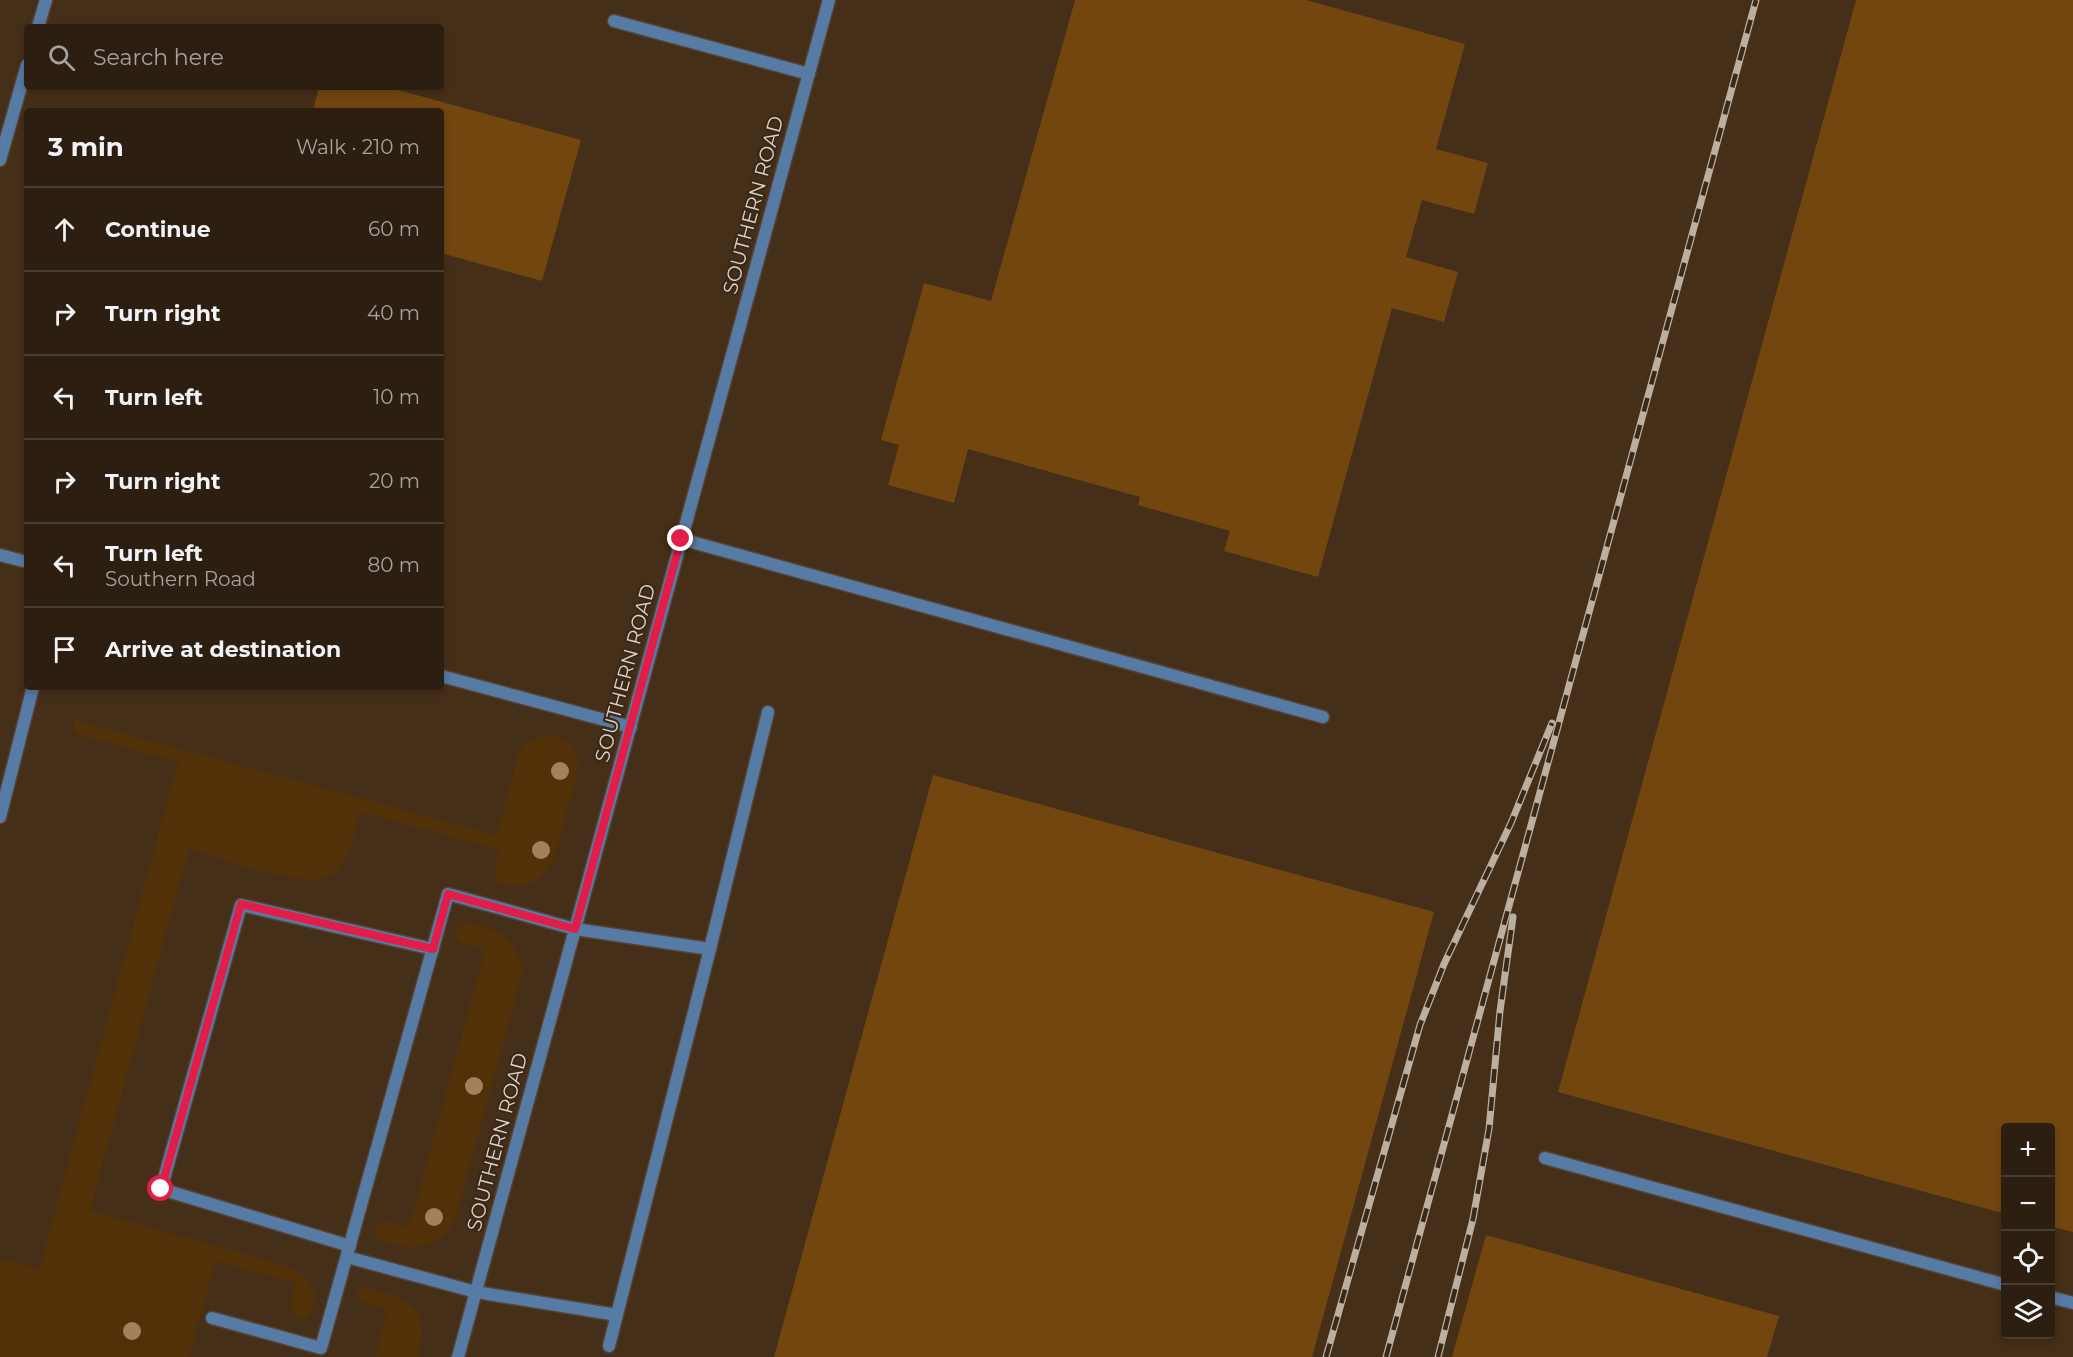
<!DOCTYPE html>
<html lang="en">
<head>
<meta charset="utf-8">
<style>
  :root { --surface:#2c1f12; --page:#34271b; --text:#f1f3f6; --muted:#a6a29f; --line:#483d32 }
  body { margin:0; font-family:Montserrat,sans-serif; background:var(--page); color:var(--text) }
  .controls { position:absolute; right:18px; bottom:18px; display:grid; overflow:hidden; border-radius:6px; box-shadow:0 3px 9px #0003 }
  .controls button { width:54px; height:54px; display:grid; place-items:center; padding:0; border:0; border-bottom:2px solid var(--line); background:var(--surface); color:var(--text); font:30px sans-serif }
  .stop { position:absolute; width:18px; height:18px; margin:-14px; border:4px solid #e11d48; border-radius:50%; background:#fff }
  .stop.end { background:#e11d48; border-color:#fff; box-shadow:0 2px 6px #0008 }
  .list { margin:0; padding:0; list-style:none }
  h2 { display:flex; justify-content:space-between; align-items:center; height:78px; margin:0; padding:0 24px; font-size:26px }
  h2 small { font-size:20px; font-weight:400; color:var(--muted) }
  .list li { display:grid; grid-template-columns:39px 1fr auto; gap:18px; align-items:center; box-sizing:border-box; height:84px; padding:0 24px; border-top:2px solid var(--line) }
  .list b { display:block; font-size:22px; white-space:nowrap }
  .list p { margin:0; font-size:20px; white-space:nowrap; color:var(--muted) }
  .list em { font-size:20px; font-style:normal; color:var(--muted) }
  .icon { flex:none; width:33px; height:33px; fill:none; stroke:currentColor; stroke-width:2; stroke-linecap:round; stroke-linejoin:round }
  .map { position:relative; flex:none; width:2073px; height:1357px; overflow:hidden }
  .search { position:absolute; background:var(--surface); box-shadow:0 3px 9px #0003; left:24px; top:24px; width:420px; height:66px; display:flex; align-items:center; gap:15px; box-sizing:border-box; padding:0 21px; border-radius:6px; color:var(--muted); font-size:22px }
  .panel { position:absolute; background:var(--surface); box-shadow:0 3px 9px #0003; left:24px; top:108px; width:420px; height:582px; border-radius:6px }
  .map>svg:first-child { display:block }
  .built { fill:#462f18; fill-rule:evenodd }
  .green { fill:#523109 }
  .building { fill:#734610 }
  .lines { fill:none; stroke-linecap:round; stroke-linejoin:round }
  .service-casing { stroke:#554434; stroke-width:15 }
  .minor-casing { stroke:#554434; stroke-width:15 }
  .service { stroke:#567ba5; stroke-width:12 }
  .minor { stroke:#567ba5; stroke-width:12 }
  .rail-casing { stroke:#bbafa2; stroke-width:7 }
  .rail { stroke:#3b2918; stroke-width:4.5; stroke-dasharray:14; stroke-linecap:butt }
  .tree { fill:#a4805e }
  .route { stroke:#e11d48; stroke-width:8 }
  .labels { text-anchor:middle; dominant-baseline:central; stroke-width:4.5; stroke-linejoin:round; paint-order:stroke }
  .street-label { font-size:20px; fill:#ddd2c7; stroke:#3b2918 }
</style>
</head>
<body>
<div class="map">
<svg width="2073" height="1357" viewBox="0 0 2073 1357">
  <rect width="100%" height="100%" fill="#3b2918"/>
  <path class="built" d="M0 0H2073V1357H0ZM27 27H441V87H27ZM27 111H441V687H27ZM2006 1128H2050V1334H2006Z"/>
  <g class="green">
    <path d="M74 720 496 835C502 817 507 797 512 778 514 769 516 759 520 751 534 728 576 731 578 762 579 778 571 796 567 811 560 838 556 879 523 885 514 887 505 886 497 881L494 872 499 850 360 812C354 830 352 853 340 868 315 899 222 856 189 849L90 1210 287 1266C306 1273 328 1299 306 1317 284 1320 292 1296 295 1283L216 1261 189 1357H0V1259L39 1269 178 762 80 735 74 731Z"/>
    <path d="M463 923C496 926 516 937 523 970L454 1223C437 1251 406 1252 378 1238L375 1234 376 1225 385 1221 409 1227 485 950 460 942 457 939V929Z"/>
    <path d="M364 1287C406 1299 433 1305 418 1357H375L387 1310 363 1302 357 1294 360 1288Z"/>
  </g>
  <g class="building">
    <path d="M1075 0H1306L1465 44 1436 149 1488 163 1474 214 1422 200 1406 257 1458 272 1444 322 1392 308 1318 577 1224 551 1230 531 1138 505 1140 497 968 449 954 503 888 485 899 445 881 440 924 283 991 301Z"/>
    <path d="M1856 0H2073V1232L2050 1226V1128H2006V1214L1558 1092Z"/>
    <path d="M319 87H387L581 140 542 281 441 253V111H313Z"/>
    <path d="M933 775 1434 912 1312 1357H774Z"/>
    <path d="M1486 1235 1779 1316 1767 1357H1452Z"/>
  </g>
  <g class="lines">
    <defs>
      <g id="service">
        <path d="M614 21 809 74"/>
        <path d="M38 27 46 0"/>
        <path d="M0 160 27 65"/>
        <path d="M681 539 1323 717"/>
        <path d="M0 555 27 562"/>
        <path d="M441 676 631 727"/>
        <path d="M0 817 33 687"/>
        <path d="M1545 1158 2006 1285"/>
        <path d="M350 1246 161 1189 241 905 433 949"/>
        <path d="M347 1257 476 1292 617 1315"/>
        <path d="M2050 1297 2073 1303"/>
        <path d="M212 1318 321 1348 448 894 575 929 710 949 768 712"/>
        <path d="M609 1346 710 949"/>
      </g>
      <path id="minor" d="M458 1357 829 0"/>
    </defs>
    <use href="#service" class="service-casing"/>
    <use href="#minor" class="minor-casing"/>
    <use href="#service" class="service"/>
    <use href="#minor" class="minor"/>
    <defs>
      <g id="rail">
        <path d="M1326 1357 1420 1025 1444 964 1511 823 1552 723"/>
        <path d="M1386 1357 1756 0"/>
        <path d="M1438 1357 1473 1219 1489 1129 1500 1011 1513 917"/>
      </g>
    </defs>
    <use href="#rail" class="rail-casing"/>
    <use href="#rail" class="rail"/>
  </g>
  <g class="tree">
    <circle cx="560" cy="771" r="9"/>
    <circle cx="541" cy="850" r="9"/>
    <circle cx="474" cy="1086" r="9"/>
    <circle cx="434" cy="1217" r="9"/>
    <circle cx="132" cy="1331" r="9"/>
  </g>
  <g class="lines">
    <path class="route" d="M161 1189 241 904 433 949 448 894 575 929 681 539"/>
  </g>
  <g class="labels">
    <g class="street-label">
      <text transform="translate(753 205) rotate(-75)">SOUTHERN ROAD</text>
      <text transform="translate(625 673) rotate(-75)">SOUTHERN ROAD</text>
      <text transform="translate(497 1142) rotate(-75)">SOUTHERN ROAD</text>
    </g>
  </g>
</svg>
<div class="controls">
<button>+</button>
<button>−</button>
<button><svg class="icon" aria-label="locate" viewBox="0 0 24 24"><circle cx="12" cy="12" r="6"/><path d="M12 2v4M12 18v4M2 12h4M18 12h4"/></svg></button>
<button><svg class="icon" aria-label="layers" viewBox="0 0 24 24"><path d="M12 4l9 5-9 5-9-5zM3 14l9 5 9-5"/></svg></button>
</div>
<div class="stop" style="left:161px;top:1189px"></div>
<div class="stop end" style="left:681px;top:539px"></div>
<div class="search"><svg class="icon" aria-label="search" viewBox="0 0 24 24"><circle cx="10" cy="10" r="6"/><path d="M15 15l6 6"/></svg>Search here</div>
<section class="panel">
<h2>3 min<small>Walk · 210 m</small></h2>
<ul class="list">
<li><svg class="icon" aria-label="ahead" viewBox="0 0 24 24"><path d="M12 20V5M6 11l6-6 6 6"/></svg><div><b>Continue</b></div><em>60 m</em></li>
<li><svg class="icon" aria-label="right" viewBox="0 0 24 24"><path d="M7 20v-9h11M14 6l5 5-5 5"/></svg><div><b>Turn right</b></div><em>40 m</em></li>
<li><svg class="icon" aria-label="left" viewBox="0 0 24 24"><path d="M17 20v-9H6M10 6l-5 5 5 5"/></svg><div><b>Turn left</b></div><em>10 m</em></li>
<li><svg class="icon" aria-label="right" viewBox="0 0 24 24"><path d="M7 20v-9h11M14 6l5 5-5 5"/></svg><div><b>Turn right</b></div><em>20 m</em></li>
<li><svg class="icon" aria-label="left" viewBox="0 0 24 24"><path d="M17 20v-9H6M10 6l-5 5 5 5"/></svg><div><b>Turn left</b><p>Southern Road</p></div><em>80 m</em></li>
<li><svg class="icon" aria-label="arrive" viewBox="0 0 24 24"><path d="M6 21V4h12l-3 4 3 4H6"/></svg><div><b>Arrive at destination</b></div></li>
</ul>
</section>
</div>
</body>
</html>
